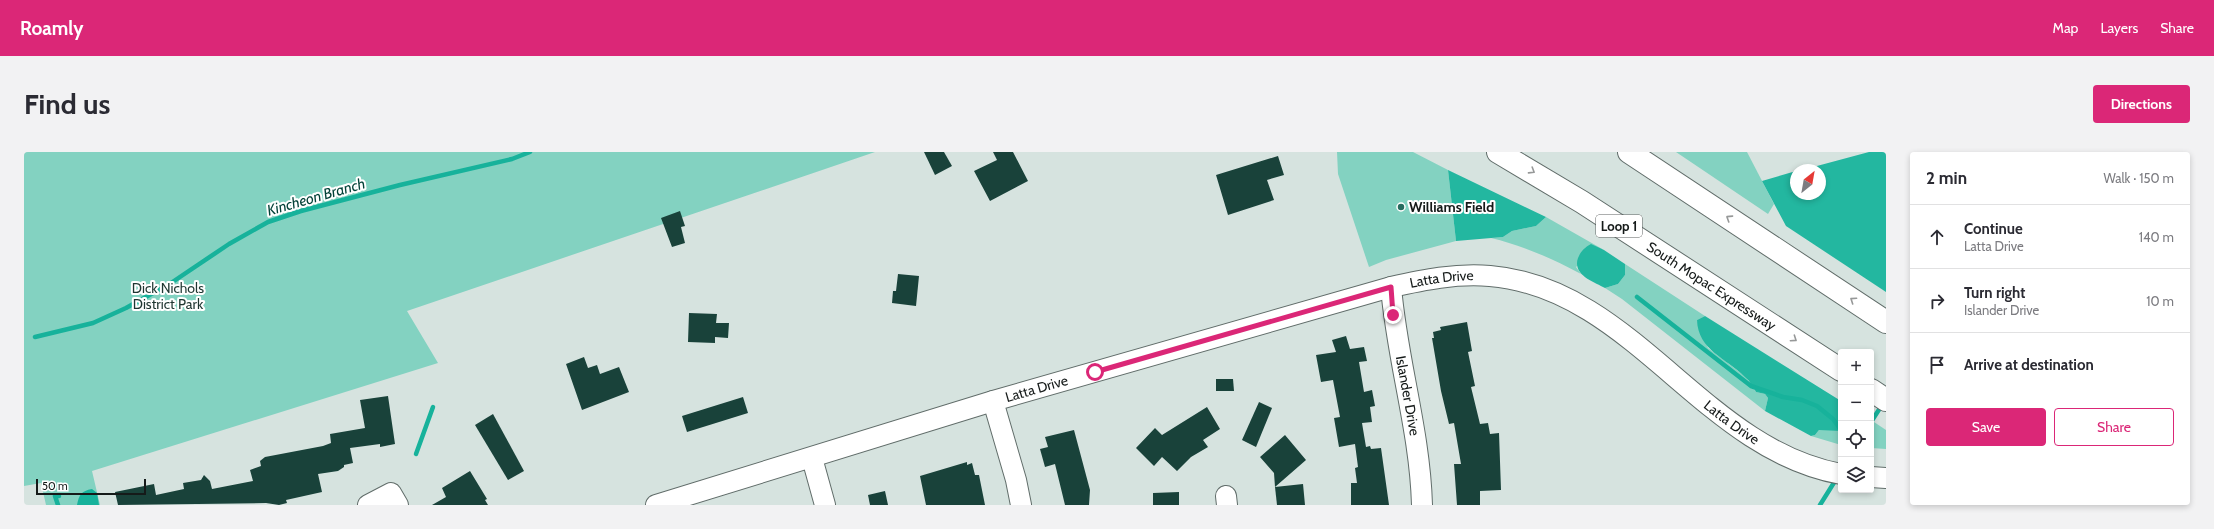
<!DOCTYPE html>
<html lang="en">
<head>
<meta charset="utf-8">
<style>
  :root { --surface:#fff; --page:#f2f2f3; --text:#2b2b33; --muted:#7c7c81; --line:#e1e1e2; --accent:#db2777 }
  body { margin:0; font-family:Cabin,sans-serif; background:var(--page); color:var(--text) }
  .controls { position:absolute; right:12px; bottom:12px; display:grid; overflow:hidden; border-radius:4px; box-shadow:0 2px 6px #0003 }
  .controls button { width:36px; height:36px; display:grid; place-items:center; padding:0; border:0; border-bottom:1px solid var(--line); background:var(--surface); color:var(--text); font:20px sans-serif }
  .compass { position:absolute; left:1766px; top:12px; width:36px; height:36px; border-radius:50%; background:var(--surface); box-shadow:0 2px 6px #0003; rotate:31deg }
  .scale { position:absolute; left:12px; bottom:10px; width:110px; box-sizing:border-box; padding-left:4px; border:2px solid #151a19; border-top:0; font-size:11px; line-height:14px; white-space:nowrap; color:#151a19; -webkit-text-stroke:3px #fff; paint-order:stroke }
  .stop { position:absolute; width:12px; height:12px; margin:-9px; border:3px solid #db2777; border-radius:50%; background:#fff }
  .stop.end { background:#db2777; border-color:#fff; box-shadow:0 1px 4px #0008 }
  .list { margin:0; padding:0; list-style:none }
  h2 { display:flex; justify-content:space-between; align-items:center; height:52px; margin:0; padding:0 16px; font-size:17px }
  h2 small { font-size:13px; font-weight:400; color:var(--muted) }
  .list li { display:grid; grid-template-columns:26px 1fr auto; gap:12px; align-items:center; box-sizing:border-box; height:64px; padding:0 16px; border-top:1px solid var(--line) }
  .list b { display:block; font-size:15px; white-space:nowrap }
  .list p { margin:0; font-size:13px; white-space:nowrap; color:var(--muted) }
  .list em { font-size:13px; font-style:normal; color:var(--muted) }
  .actions { display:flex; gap:8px; padding:12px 16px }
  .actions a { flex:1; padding:9px 0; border:1px solid var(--accent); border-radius:4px; text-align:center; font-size:14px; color:var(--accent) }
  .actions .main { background:var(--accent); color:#fff }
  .icon { flex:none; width:22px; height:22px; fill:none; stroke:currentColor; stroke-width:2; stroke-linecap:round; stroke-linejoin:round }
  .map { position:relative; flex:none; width:1862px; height:353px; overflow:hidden; border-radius:4px }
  header { display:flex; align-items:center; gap:24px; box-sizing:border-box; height:56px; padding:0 20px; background:var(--accent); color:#fff }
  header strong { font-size:19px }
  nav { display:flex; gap:22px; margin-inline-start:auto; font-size:14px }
  .intro { display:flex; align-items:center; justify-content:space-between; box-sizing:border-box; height:96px; padding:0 24px }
  h1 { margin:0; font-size:28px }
  .button { padding:10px 18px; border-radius:4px; background:var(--accent); color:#fff; font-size:14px; font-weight:700 }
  main { display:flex; gap:24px; padding:0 24px }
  aside { flex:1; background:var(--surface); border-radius:4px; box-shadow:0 2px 6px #0003 }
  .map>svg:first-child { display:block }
  .green { fill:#83d2c1 }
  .forest { fill:#23b7a0 }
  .water { fill:#17b29b }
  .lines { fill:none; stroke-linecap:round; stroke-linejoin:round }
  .stream { stroke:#17b29b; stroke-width:4.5 }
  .building { fill:#19423a }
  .minor-casing { stroke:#616d6a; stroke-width:22 }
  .highway-casing { stroke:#616d6a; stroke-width:24 }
  .minor { stroke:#fff; stroke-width:20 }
  .highway { stroke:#fff; stroke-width:22 }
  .oneway { stroke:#969898 }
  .route { stroke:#db2777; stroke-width:5 }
  .poi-dot { fill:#266b5e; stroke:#fff; stroke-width:1.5 }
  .labels { text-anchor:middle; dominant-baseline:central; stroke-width:4; stroke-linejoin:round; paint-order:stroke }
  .shield { fill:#fff; stroke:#5b5f5e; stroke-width:1 }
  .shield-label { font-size:13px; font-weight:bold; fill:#151a19 }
  .poi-label { font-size:14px; font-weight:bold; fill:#151a19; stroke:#fff; text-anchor:start }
  .street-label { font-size:14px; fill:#151a19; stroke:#fff }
  .park-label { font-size:14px; fill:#1f3631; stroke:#fff }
  .water-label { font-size:15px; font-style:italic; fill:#024137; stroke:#fff }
</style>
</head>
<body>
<header>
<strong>Roamly</strong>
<nav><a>Map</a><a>Layers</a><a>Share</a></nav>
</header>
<div class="intro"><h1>Find us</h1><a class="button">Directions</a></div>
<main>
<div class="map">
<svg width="1862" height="353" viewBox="0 0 1862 353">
  <rect width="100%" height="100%" fill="#d6e3df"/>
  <g class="green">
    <path d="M0 0H851L383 159 414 211 68 319 76 353H22L17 331 0 334Z"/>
    <path d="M1313 0H1389L1424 18 1432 89 1362 108 1345 115 1314 22Z"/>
    <path d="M1652 0H1723L1750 52 1744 62Z"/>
    <path d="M1522 65 1580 98 1574 96 1552 115 1557 122C1527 106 1500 94 1467 86L1479 85 1488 79 1512 74Z"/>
    <path d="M1601 112 1681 164 1673 168 1684 196 1722 225 1732 240 1741 242 1744 246 1741 259 1598 147 1581 136 1594 132 1601 123Z"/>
    <path d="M1847 268 1862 278V297L1847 296Z"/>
    <path d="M1807 277 1817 279V293L1787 284 1791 283 1795 278Z"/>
  </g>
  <g class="forest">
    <path d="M1845 0H1862V140L1762 74 1738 29 1772 19V42H1796V18H1778Z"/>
    <path d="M1424 18 1522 65 1512 74 1488 79 1479 85 1432 89Z"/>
    <path d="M1567 92 1580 98 1601 112V123L1594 132 1581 136C1570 130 1548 123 1554 106 1557 99 1560 96 1567 92Z"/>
    <path d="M1681 164 1817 249V279L1795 278 1791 283 1787 284 1741 259 1744 246 1741 242 1732 240C1729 235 1726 229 1721 225 1702 206 1674 198 1673 168Z"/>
  </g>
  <path class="water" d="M68 337 73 341 75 353H53C55 343 57 339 68 337Z"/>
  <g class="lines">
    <g class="stream">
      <path d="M1613 145 1727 234 1759 245 1778 248 1793 254 1809 267 1817 278"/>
      <path d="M11 185 69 171 102 156 147 131 205 92 244 70 277 59 376 33 488 7 506 0"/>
      <path d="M1847 270 1858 253"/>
      <path d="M392 302 409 255"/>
      <path d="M34 353 31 344H35"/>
      <path d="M1796 353 1811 329"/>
    </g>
  </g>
  <g class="building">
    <path d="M900 0H920L928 14 911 23Z"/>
    <path d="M969 0H989L1004 29 966 49 950 19 973 8Z"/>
    <path d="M1254 4 1260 23 1243 28 1250 48 1204 63 1192 23Z"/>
    <path d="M656 59 661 74 657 75 661 91 648 95 637 66Z"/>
    <path d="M874 122 895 124 892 154 868 151 869 139H872Z"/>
    <path d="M665 161 693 162 692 171H705L704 186 691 185V191L664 190Z"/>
    <path d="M1443 170 1448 199 1444 200 1451 234 1447 235 1456 272 1464 271 1466 282 1475 281 1477 338 1456 339V353H1433L1430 312H1437L1430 271 1425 272 1417 239 1408 186H1410L1409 180 1417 178 1416 175Z"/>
    <path d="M1322 184 1326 197 1340 195 1343 209 1335 210 1340 240 1348 238 1351 254 1346 255 1348 270 1338 271 1342 295 1346 294 1347 297 1357 296 1365 353H1327V331H1333L1331 316 1334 315 1331 292 1315 295 1310 266 1316 265 1309 228 1297 230 1292 203 1312 200 1308 188Z"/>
    <path d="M560 205 564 216 573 213 576 222 595 215 605 240 558 258 542 212Z"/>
    <path d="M1192 227H1209L1210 239H1192Z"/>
    <path d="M364 244 371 292 356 295V292L326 296 329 311 320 313V315L314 319 294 322 298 340 262 348 263 351 255 353 242 351 94 353 91 340 130 332 132 343 160 337 159 331 177 328 180 323 186 329 188 337 229 329 226 318 237 314 236 309 241 305 299 294 307 291 306 282 341 276 336 248Z"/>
    <path d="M719 245 724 261 663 280 658 264Z"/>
    <path d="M1235 250 1248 256 1232 295 1218 288Z"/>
    <path d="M1183 255 1196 277 1179 288 1184 295 1167 305 1153 319 1138 305 1130 314 1112 296 1131 276 1138 283Z"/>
    <path d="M469 262 500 319 484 328 451 273Z"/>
    <path d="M1050 278 1066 338 1065 353H1041L1031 312 1021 315 1016 297 1024 295 1021 285Z"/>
    <path d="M1261 283 1282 308 1251 335 1250 321 1236 305Z"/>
    <path d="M943 310V313L948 311 951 323H955L961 353H902L896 324Z"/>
    <path d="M446 319 463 347 461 348 464 353H408L422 345 418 336Z"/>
    <path d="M1279 332 1281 353H1253L1251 335Z"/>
    <path d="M861 339 864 353H846L844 343Z"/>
    <path d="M1155 340V353H1129V341Z"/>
  </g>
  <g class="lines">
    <defs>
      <g id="minor">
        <path id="s1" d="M1367 135C1373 208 1396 279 1398 353"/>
        <path d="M969 249 992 328 997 353"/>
        <path d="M788 306 801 353"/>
        <path d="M1847 325 1862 326"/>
        <path d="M1202 344 1203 353"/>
        <path d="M344 353 367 341 374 353"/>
        <path id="s2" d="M632 353 969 249 1367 135C1399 128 1432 121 1466 124 1609 136 1678 297 1817 322"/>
      </g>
      <g id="highway">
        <path id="s3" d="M1474 0 1558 50 1817 218"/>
        <path d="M1605 0 1862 170"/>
        <path d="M1847 238 1862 248"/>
      </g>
    </defs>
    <use href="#minor" class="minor-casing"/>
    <use href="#highway" class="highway-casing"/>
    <use href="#minor" class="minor"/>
    <use href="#highway" class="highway"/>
  </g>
  <defs><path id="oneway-chevron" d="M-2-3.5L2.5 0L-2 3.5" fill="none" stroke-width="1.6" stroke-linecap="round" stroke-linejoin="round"/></defs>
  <g class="oneway">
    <use href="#oneway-chevron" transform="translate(1508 19) rotate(32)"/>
    <use href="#oneway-chevron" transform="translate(1705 66) rotate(-147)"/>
    <use href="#oneway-chevron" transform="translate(1829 148) rotate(-146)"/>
    <use href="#oneway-chevron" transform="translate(1770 187) rotate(34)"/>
  </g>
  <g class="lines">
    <path class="route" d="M1071 220 1367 135 1369 163"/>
  </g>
  <circle class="poi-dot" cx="1377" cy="55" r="4"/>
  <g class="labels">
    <rect class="shield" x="1572" y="63" width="46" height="22" rx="3"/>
    <g class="shield-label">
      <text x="1595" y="74">Loop 1</text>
    </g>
    <g class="poi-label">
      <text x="1385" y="55">Williams Field</text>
    </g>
    <g class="street-label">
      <text stroke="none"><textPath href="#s2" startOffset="818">Latta Drive</textPath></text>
      <text stroke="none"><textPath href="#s3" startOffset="252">South Mopac Expressway</textPath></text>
      <text stroke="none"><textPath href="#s2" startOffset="398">Latta Drive</textPath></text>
      <text stroke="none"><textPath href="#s1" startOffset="110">Islander Drive</textPath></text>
      <text stroke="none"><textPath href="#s2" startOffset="1154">Latta Drive</textPath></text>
    </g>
    <g class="park-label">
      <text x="144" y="136">Dick Nichols<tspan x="144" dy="16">District Park</tspan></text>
    </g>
    <g class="water-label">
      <text transform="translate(292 45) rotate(-16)">Kincheon Branch</text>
    </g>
  </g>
</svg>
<div class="controls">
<button>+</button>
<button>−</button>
<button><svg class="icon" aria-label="locate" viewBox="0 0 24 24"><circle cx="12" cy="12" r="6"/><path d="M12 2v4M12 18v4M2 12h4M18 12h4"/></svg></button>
<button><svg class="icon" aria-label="layers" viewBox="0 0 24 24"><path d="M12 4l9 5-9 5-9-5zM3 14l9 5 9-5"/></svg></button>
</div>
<svg class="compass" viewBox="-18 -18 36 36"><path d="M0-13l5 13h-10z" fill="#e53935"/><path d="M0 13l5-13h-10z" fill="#7c7c81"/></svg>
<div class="scale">50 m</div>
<div class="stop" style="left:1071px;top:220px"></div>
<div class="stop end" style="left:1369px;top:163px"></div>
</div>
<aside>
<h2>2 min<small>Walk · 150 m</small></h2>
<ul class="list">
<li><svg class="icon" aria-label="ahead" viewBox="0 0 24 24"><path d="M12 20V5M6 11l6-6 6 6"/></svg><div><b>Continue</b><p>Latta Drive</p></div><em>140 m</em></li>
<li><svg class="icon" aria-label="right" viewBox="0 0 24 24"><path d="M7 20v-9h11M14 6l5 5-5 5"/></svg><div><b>Turn right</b><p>Islander Drive</p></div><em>10 m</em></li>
<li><svg class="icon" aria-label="arrive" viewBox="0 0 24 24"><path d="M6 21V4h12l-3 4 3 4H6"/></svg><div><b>Arrive at destination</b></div></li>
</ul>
<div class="actions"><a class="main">Save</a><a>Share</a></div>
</aside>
</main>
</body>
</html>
